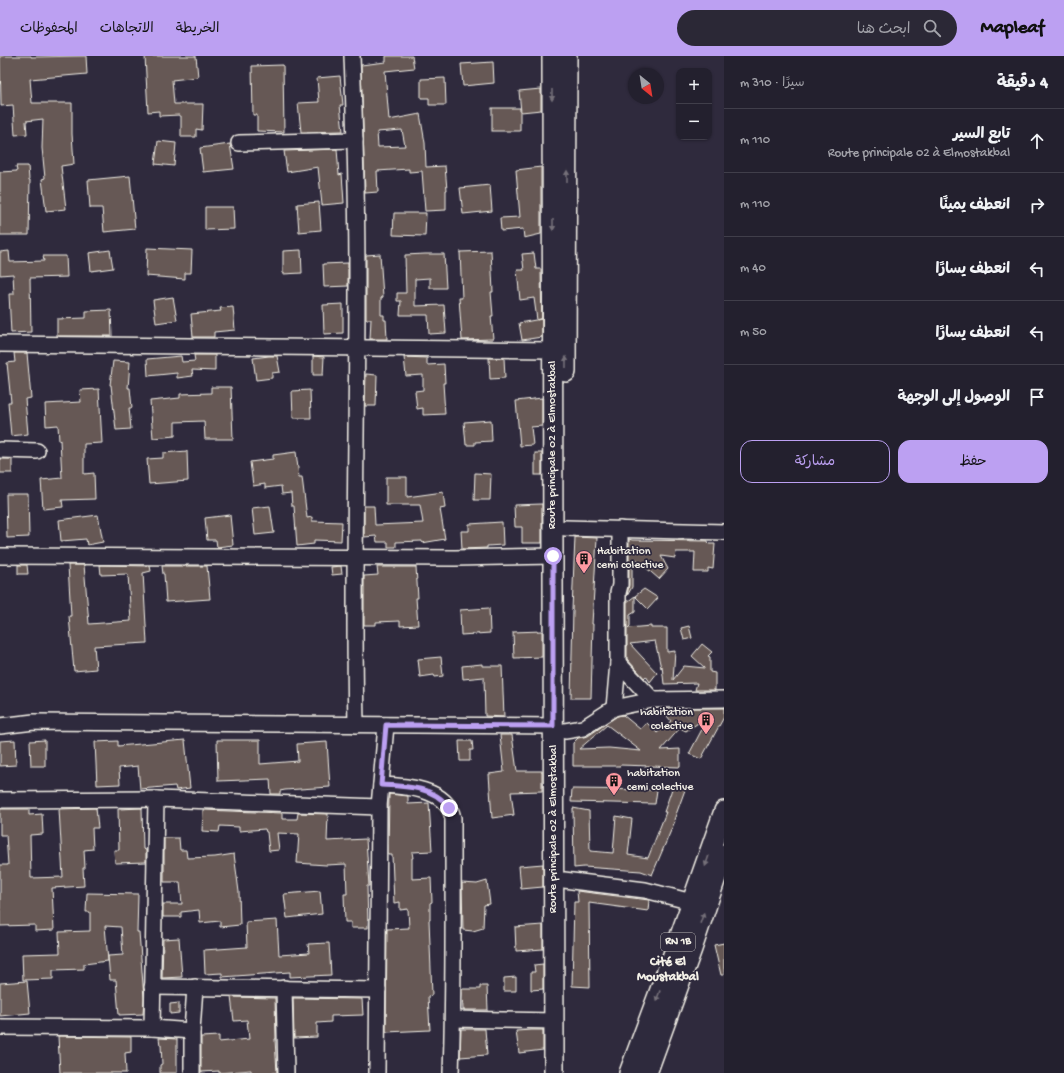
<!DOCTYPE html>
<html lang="ar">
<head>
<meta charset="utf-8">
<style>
  :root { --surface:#23202e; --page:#2b2836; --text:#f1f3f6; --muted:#a3a3aa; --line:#403e4a; --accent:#bca0f2 }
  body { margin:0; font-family:"Gochi Hand","Playpen Sans Arabic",sans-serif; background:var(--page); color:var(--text); direction:rtl }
  .controls { position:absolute; right:12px; top:12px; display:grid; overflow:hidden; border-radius:8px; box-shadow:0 1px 3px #0004 }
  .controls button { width:36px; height:36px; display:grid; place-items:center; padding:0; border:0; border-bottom:1px solid var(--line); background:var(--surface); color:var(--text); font:20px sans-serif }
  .compass { position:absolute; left:628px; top:12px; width:36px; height:36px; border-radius:50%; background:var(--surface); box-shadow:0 1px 3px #0004; rotate:150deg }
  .stop { position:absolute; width:12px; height:12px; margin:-9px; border:3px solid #bca0f2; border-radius:50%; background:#fff }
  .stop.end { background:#bca0f2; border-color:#fff; box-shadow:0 1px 4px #0008 }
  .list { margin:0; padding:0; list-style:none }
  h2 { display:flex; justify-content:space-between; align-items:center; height:52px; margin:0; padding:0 16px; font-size:17px }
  h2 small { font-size:13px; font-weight:400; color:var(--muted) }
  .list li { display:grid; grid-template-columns:26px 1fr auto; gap:12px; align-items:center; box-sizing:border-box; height:64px; padding:0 16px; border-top:1px solid var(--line) }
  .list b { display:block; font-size:15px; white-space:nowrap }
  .list p { margin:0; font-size:13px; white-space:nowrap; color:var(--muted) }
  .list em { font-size:13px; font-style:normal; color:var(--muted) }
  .actions { display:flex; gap:8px; padding:12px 16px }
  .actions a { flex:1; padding:9px 0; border:1px solid var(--accent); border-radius:12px; text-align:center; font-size:14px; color:var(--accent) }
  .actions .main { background:var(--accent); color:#111 }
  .icon { flex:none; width:22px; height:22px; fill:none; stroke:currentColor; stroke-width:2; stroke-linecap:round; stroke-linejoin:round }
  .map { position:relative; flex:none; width:724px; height:1017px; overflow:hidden; direction:ltr }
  header { display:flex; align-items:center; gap:24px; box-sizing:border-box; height:56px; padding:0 20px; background:var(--accent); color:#111 }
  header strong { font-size:19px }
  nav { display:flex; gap:22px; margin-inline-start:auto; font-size:14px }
  .search { width:280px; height:36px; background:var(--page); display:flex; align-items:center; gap:10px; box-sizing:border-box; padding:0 14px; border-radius:22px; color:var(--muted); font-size:15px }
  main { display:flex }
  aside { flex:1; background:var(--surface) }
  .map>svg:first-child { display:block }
  .building { fill:#665854; stroke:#f4f1e8; fill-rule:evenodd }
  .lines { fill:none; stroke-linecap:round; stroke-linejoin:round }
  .minor-casing { stroke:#f4f1e8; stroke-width:18 }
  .major-casing { stroke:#f4f1e8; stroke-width:22 }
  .minor { stroke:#2f2a3d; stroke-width:15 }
  .major { stroke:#2f2a3d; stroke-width:19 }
  .oneway { fill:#747079 }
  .route { stroke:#bca0f2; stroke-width:5 }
  .labels { text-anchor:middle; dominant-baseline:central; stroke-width:3.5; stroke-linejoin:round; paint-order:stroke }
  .shield { fill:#2f2a3d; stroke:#b9b5b5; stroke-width:1 }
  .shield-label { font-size:11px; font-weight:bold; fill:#f4f1e8 }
  .street-label { font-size:12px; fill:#f4f1e8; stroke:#2f2a3d }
  .poi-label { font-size:12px; fill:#f4f1e8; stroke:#2f2a3d; text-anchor:start }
  .neighbourhood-label { font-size:13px; font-weight:bold; fill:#f4f1e8; stroke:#2f2a3d }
</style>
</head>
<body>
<header>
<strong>Mapleaf</strong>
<div class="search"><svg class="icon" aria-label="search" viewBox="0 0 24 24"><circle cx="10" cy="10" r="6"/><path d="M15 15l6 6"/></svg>ابحث هنا</div>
<nav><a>الخريطة</a><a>الاتجاهات</a><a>المحفوظات</a></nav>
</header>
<main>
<aside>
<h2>4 دقيقة<small>سيرًا · 310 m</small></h2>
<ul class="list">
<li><svg class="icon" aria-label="ahead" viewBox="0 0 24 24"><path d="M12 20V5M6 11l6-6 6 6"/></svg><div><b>تابع السير</b><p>Route principale 02 à Elmostakbal</p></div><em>110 m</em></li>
<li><svg class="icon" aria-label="right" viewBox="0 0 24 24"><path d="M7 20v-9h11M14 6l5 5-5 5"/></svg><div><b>انعطف يمينًا</b></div><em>110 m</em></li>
<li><svg class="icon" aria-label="left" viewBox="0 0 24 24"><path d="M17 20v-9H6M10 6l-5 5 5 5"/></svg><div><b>انعطف يسارًا</b></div><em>40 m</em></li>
<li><svg class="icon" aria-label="left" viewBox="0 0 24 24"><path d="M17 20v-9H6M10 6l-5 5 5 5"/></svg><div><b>انعطف يسارًا</b></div><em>50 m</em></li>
<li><svg class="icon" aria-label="arrive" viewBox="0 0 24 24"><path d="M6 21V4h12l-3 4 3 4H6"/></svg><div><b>الوصول إلى الوجهة</b></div></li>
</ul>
<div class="actions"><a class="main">حفظ</a><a>مشاركة</a></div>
</aside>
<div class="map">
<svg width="724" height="1017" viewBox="0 0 724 1017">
  <rect width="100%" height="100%" fill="#2f2a3d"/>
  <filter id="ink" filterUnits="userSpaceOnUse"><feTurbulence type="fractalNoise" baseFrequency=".025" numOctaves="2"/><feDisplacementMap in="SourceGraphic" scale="8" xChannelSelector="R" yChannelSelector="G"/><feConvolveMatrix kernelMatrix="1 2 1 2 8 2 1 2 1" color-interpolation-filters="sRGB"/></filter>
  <g filter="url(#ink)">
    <g class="building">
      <path d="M0 0H31V1L86 0 87 18 30 23 32 47H72V78L74 108 61 110 66 153 46 155 42 123 45 122 42 92 43 63 26 65 27 78 15 79 13 49 1 50Z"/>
      <path d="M145 0H196L198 21 172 24 174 48H203L202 74 196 73V81H181V60H179V59L159 60V55L148 56Z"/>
      <path d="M386 0H412L414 12 385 15 389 64 420 58 425 87 426 111 445 110 447 134H446V154L425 155 422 115 409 116V113L377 115 378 136 365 137 361 9 386 6ZM402 74 405 90 378 91 377 76Z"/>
      <path d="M493 6 494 27 463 30 461 8Z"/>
      <path d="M283 9 284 76 257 75V59H253L252 10Z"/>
      <path d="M340 20 343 49H340L343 75 301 76 298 47 319 46 317 22Z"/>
      <path d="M445 22 446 49H429V42H421V23Z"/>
      <path d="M541 33V54L521 56 519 35Z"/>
      <rect x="492" y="52" width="28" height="23"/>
      <path d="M158 85 176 87 174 110 155 108Z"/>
      <path d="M230 88 234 113 203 116 200 92Z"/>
      <path d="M337 93 339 119 342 118 344 147 322 149 318 111 287 116 284 95Z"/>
      <path d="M16 110H28L29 124H30L29 179H0V116L17 115Z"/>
      <path d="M541 111V178L524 182 523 173 501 175 500 162 520 161 516 114Z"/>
      <path d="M130 120 135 173 104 176 102 152H90L88 124Z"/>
      <path d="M490 129 492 155 463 158 460 132Z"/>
      <path d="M319 146 321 174 299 176 297 148Z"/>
      <path d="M205 151H233L234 173 205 174Z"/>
      <path d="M394 157H426L425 180 393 179Z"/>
      <path d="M147 192 192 194 191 217H185V223L146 220Z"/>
      <path d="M110 194 113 212 91 215 89 197Z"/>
      <path d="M301 194 302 217 283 218V195Z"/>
      <path d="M9 195 10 206 44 205 43 200H66L67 221 30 222 31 276 11 277 9 238H14L13 218 0 219V196Z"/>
      <path d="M491 195 493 236H491L493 260H491L493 283 462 284 459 242H462L460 196Z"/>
      <path d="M534 197 536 213H541L542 281 522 284 519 267 541 263 537 264 534 242 520 244 517 214H524L522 198Z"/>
      <path d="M380 198 383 241 381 242V259H384V264H386L387 283H370L371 263H366V199Z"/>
      <path d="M425 198H444L446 232H430V222L415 223V250L444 249 446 277 429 278 428 259H400L401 245H397V237H406L405 199Z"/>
      <path d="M348 207V230L324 231 323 208Z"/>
      <path d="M173 241 177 264 156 267 153 244Z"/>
      <path d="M343 248V277L324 278 323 249Z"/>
      <path d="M233 251 235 274 214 276V281H193L191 258 221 255 220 252Z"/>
      <path d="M111 254 112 280H57V263L86 262V255Z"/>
      <path d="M14 297H27L31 342 25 343 28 378 11 380 8 346H11L7 307 15 306Z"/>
      <path d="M194 299H215V315L192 314 193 320 177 322V317L148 320 147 303 181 300 182 306 195 305Z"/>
      <path d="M269 300H277L280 316 272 317V322L256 324 253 302Z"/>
      <path d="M313 300 324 301 323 319H313Z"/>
      <path d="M404 301 427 302V309L444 308 445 327H443L445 358 423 359V352L417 353 415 335 423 334V319L406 320Z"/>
      <path d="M489 302H504L505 322 490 323Z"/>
      <path d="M113 305 130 306 128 332H130L132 352H129L131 373 116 374 111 329H110Z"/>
      <path d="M366 318 377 319 376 350H365Z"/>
      <path d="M211 331H231L233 383H205L204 365 175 366V380L153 382 150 345 180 342V338L211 337Z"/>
      <path d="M99 333 102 387 84 388V418L94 417 95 443 62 444 63 451 43 453 41 424 62 422 60 384 59 385 58 369 46 370 45 348 81 346 80 334Z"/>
      <path d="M310 334 311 362H293L292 335Z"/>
      <path d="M542 342V370L531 371 533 389 520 390 516 345Z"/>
      <path d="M491 364 492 385 475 386V389H466L464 366Z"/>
      <path d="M187 395 188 425 149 428 147 403 163 402V397Z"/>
      <path d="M296 396 299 421H302L307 462 312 461V465L342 466 341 485 314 484V488L297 490 294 450H292L291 437 282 438 281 430 265 432V428L253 430 250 406 273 403V399Z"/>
      <rect x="535" y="397" width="7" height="22"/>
      <rect x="0" y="403" width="12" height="14"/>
      <path d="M475 417 491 418 490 444H474Z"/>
      <path d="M386 421H407V441L443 436 445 452 440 453 445 483 422 487V485L396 486V491H388V486H377L376 480 364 481V450H374L375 469 423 467 420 449H386Z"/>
      <path d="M6 438H28L29 481 7 482Z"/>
      <path d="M542 448V487H522V471H515L514 449Z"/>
      <path d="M270 450 274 477 255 479 252 452Z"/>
      <path d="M98 459 103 486 87 489 86 483 61 485 59 464Z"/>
      <path d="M230 459 233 489 217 491 216 484H207L205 462Z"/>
      <path d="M502 466 503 489 487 490V492L462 493 461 475H469V468Z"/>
      <path d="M575 481 597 482 592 568H593L591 642H571L573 554H572Z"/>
      <path d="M629 483 632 484 708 485 709 488H715L713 513 708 512V516H694L695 496H676L675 502 661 500 668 513 659 523 636 503 635 511H632V531L627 540 629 529Z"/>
      <path d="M18 509H27L28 518H18Z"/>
      <path d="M68 509H84L89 568 131 565 128 518 101 519 100 509 150 510 151 515 143 517 147 587 94 590 96 613 74 615 69 560H71Z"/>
      <path d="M162 510H207L210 543 166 546 164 518H163Z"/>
      <path d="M341 510 342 518 332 519 331 511Z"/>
      <path d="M377 511H416L418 542H416L418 569 400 570V565L376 566V569H364V520L378 519Z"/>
      <path d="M644 533 658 542 648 553 635 540Z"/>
      <path d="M635 540V556L630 559V570L628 572 651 570V572H667V596L675 595 673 624 684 610 705 612 692 600 702 588 712 596 708 600 710 601V616L715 617V634H695L697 627 664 628 662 610 661 612 655 585 630 588 657 617 650 626 646 620 644 622 627 603V546Z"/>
      <path d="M489 552 490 577 461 579 460 554Z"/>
      <path d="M689 570 692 582 684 584 681 572Z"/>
      <path d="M542 575V601L514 602 513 576Z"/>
      <path d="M441 601 443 620 435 621 434 619 420 621 418 603Z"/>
      <path d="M482 608V610H502L504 661 485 660 484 621 463 623 462 610Z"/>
      <path d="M690 652H724V661L701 703 689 698 709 660 686 675 680 672 661 694 680 693V711L620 709V710H573V687L578 682 588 680 617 660 623 659 640 673 647 667 657 677 671 665 663 655 665 653H685L688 658ZM607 669 641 695 609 692 579 693Z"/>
      <path d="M500 679H512L517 715H542V735L511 736 514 759 492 762 489 718 504 716Z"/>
      <path d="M15 684 16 709 0 710V685Z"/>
      <path d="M45 684V710H31L30 685Z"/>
      <path d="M185 684 190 732 176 734 175 730 140 733 138 710 119 712 120 728 97 729 95 686 118 685V690Z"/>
      <path d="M217 684H260V708L298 705 297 688 327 686 330 731 285 734 280 735V738H271L270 723 218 725Z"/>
      <path d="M459 685H472L473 694H470V705H460Z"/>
      <path d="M674 727 686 731 674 764 675 765 652 819 641 815 584 811 574 812 573 752 589 755 590 795 613 797 616 760 632 763 628 799 648 802 666 756H664Z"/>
      <path d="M572 733 657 734 655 748 571 746Z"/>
      <path d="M389 738 408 740V748L429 747 432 795 412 796 413 802H412V823L431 822 432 846 430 847V864H429L432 939 428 940 430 974 386 976 387 873 409 872 408 853 400 854V846L394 847 392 799H388Z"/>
      <path d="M96 752 98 772H92L93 793 84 794 85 812H83L84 830 52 832 54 874 35 875V869L0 870V809H8L6 779H0V753H29V759L42 758 43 778 30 779 31 822 63 821 59 753Z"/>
      <path d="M142 752 143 793 146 794V806L115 807 114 794H119L118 753Z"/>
      <path d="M203 754 282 757V763H297L298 757 328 758 327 785 366 783 369 830H367L368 872H351V866H345L344 838H347L346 808 326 809 297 807 299 778 277 777 279 794 269 795 267 776H266L265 773 239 775V771L220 770 219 776 202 775Z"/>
      <path d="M164 782H179L180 794H186L187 802 215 801 234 798 239 836 240 869 220 871V865L200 867 199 854 181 856V861H163V848H182L180 826H164Z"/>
      <path d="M543 808V831L521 833 519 810Z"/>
      <path d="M487 825 490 848 484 849 483 872 473 875 463 874 462 827 477 828Z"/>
      <path d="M320 835 322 858 287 862 284 838Z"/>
      <path d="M577 835 649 844 648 855 589 847 590 931 572 930 574 846H578Z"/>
      <path d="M87 837 138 838 137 876H139L144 942 143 958 119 959 116 924H110L108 900 123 899 121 871 105 870 108 905 84 908V913L53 914V923L23 924 22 898 60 897 59 876 90 875V856H86Z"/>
      <path d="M277 864 279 899 309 897 308 888 329 887 331 919 290 921V916L222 921V917L205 918 204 894 247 891 246 866Z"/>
      <path d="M543 869V893L516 895 515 871Z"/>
      <path d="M179 882 182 921 162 922 163 883Z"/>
      <path d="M724 887V919H721L714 889Z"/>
      <path d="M543 908V933L531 934V916H535L534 909Z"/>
      <path d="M516 921V935H504V922Z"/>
      <path d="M27 925 30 957 0 960V927Z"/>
      <path d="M480 930H487L488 954H463L462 933H480Z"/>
      <path d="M231 941 275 942 276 983H275L277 1017H251V1014L219 1017V1015L201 1016V981L219 980V986L249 983 247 964 234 965Z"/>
      <path d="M293 942 362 943 363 959 331 960V966L317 967V981L294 982Z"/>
      <path d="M179 947V957L170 958V948Z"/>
      <path d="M461 973H485L487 999 460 1001Z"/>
      <path d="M532 974H543V994L519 997 516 975Z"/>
      <path d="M58 980 131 981V996L125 997 126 1017H60Z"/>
      <path d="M159 982 177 983V1017H160V1009L162 1008 161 989H160Z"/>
    </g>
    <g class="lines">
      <defs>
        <g id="minor">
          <path d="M352 0C355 75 357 150 357 225 357 373 353 521 356 669"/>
          <path d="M239 87 355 84"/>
          <path d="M0 288 553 294"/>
          <path d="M0 394 37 395"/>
          <path d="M565 472 724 476"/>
          <path d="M0 500 455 502 553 500"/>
          <path d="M618 607 653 644"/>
          <path d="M614 652 618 607V537L620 529V473"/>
          <path d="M0 670 34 666 553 670"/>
          <path d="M565 675 583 672 614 652 653 644 724 643"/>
          <path d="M381 729C405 730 447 732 453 762 453 847 454 932 451 1017"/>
          <path d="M0 744 156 743 379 751"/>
          <path d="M564 824 645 834 692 846"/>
          <path d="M152 931 378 934"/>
          <path d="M284 932 286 1017"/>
          <path d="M453 963 555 965"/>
          <path d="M0 971 152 972 192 975"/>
          <path d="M152 972 156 743"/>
          <path d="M192 1017V975L195 931"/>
          <path d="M377 1017 379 751 386 669"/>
        </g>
        <g id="major">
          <path d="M552 0 554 1017"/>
          <path d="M566 316 567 0"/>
          <path d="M629 1017 677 888 724 755"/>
          <path d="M647 1017 692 893 724 798"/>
        </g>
      </defs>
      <use href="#minor" class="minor-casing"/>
      <use href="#major" class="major-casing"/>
      <use href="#minor" class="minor"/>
      <use href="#major" class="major"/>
    </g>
    <defs><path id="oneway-solid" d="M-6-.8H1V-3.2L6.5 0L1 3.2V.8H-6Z"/></defs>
    <g class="oneway">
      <use href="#oneway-solid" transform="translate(552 39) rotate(90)"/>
      <use href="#oneway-solid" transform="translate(567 120) rotate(-90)"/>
      <use href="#oneway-solid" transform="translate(553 169) rotate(90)"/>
      <use href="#oneway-solid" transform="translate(566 306) rotate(-90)"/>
      <use href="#oneway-solid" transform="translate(707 805) rotate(109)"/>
      <use href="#oneway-solid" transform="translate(702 862) rotate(-71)"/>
      <use href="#oneway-solid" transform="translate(658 940) rotate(110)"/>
    </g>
  </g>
  <g class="lines" filter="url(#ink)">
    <path class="route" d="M449 752C435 730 404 730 381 729L386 669 553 670V500"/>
  </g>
  <defs>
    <symbol id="building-pin" viewBox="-11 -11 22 30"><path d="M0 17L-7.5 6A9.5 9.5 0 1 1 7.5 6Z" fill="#ff9aa2" stroke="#2f2a3d"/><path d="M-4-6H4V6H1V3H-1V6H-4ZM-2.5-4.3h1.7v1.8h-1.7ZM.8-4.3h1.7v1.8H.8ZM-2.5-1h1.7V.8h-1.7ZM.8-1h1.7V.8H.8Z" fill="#111"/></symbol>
  </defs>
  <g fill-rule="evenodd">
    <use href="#building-pin" x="574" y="493" width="20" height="27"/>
    <use href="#building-pin" x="696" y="654" width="20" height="27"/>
    <use href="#building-pin" x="604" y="715" width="20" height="27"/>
  </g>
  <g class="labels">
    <rect class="shield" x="661" y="877" width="34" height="18" rx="3"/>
    <g class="shield-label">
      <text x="678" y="886">RN 1B</text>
    </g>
    <g class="street-label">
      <text transform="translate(553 389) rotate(-90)">Route principale 02 à Elmostakbal</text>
      <text transform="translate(554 773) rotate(-90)">Route principale 02 à Elmostakbal</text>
    </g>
    <g class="poi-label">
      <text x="597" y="496">Habitation<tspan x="597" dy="14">cemi colective</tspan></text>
      <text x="693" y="657" text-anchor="end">habitation<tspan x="693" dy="14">colective</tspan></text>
      <text x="627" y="718">habitation<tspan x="627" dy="14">cemi colective</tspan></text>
    </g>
    <g class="neighbourhood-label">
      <text x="668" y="906">Cité El<tspan x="668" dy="15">Moustakbal</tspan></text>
    </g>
  </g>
</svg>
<div class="controls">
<button>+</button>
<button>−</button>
</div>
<svg class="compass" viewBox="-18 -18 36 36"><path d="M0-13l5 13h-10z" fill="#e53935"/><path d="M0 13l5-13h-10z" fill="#a3a3aa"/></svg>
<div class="stop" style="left:553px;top:500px"></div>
<div class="stop end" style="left:449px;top:752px"></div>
</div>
</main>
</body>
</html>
